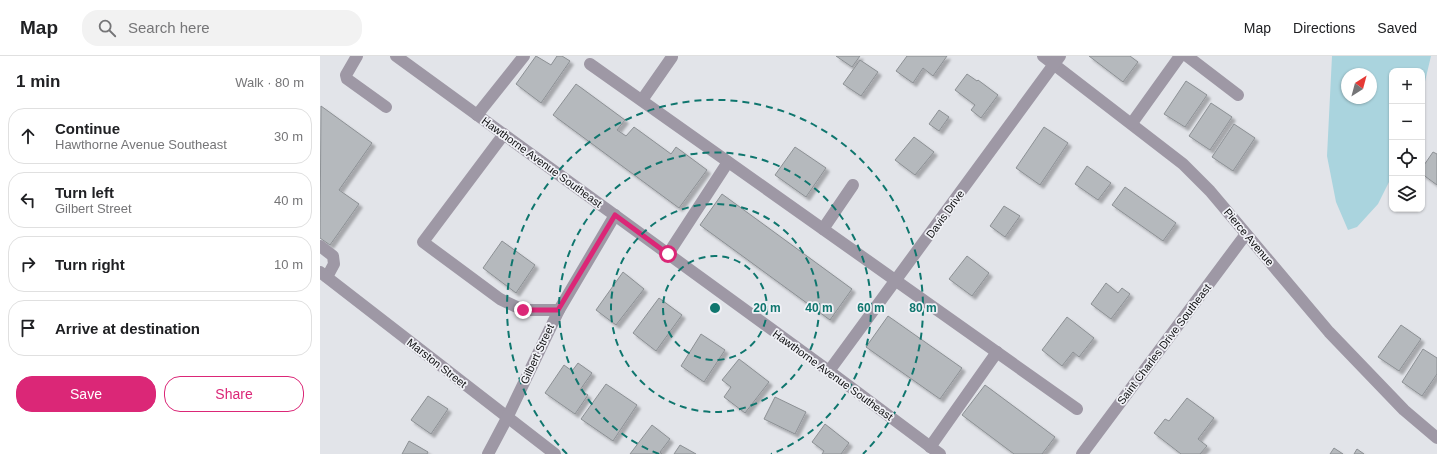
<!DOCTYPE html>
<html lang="en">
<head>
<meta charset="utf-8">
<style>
  :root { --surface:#fff; --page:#f2f2f2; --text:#202124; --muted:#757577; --line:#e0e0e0; --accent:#db2777 }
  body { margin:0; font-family:Arial,sans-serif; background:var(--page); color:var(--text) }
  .controls { position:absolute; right:12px; top:12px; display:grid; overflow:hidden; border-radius:8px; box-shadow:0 1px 3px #0004 }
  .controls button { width:36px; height:36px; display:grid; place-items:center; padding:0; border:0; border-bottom:1px solid var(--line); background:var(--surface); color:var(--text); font:20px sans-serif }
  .compass { position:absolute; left:1021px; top:12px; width:36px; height:36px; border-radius:50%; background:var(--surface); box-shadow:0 1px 3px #0004; rotate:36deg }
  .stop { position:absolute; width:12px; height:12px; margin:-9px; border:3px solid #db2777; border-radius:50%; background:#fff }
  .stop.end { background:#db2777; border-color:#fff; box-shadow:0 1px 4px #0008 }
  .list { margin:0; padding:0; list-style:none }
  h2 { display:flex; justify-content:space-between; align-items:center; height:52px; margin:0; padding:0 16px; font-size:17px }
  h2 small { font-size:13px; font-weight:400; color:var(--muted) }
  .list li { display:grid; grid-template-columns:26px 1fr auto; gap:12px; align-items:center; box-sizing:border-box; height:56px; margin:0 8px 8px; padding:0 8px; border:1px solid var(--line); border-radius:16px }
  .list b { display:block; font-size:15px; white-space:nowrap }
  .list p { margin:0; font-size:13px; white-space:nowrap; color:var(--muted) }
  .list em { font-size:13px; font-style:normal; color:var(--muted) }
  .actions { display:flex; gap:8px; padding:12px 16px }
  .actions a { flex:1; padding:9px 0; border:1px solid var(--accent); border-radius:16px; text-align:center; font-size:14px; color:var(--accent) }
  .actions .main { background:var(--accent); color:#fff }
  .icon { flex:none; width:22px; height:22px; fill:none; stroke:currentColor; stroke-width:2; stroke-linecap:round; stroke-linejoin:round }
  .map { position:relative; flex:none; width:1117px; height:398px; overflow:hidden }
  header { display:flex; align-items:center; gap:24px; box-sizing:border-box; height:56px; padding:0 20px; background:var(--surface); border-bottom:1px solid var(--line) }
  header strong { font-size:19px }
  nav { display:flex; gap:22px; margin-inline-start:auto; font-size:14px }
  .search { width:280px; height:36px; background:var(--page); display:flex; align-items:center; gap:10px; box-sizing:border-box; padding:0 14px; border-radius:16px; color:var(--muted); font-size:15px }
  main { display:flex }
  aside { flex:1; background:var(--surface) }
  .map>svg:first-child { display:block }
  .water { fill:#aad4de; fill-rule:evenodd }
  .building { fill:#b5b9bd; stroke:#8c9094; filter:url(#shadow) }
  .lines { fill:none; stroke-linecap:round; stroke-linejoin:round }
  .minor { stroke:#9e98a5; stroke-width:12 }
  .route { stroke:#db2777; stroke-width:5 }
  .ring { fill:none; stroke:#0f766e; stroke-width:2; stroke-dasharray:7 5 }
  .labels { text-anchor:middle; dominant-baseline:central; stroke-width:3.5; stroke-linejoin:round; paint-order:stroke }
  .street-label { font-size:11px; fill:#0e0e10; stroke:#f0f1f6 }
  .centre { fill:#0f766e; stroke:#f0f1f6; stroke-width:2 }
  .ring-label { font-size:12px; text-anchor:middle; font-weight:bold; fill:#0f766e; stroke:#f0f1f6; stroke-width:3.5; stroke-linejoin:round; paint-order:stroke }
</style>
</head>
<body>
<header>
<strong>Map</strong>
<div class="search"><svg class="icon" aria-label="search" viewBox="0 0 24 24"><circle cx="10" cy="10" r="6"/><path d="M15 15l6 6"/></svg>Search here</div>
<nav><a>Map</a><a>Directions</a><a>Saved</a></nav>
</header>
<main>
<aside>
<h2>1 min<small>Walk · 80 m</small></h2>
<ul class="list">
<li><svg class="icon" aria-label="ahead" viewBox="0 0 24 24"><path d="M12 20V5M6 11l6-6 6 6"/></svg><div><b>Continue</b><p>Hawthorne Avenue Southeast</p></div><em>30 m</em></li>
<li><svg class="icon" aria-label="left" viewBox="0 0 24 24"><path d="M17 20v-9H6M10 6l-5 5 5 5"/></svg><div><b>Turn left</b><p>Gilbert Street</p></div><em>40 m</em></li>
<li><svg class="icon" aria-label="right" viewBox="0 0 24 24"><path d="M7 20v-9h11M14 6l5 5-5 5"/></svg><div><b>Turn right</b></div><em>10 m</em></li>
<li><svg class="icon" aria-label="arrive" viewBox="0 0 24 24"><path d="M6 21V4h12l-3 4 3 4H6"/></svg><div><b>Arrive at destination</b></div></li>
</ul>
<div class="actions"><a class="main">Save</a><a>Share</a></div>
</aside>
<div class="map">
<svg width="1117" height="398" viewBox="0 0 1117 398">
  <defs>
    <filter id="shadow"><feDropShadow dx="3.5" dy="3.5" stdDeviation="1" flood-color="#0004"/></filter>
  </defs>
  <rect width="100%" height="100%" fill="#e2e4e9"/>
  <path class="water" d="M1012 0H1111L1102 38V15H1072V120L1058 148 1037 171 1028 174 1016 146 1007 100ZM1027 18H1051V42H1027Z"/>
  <g class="building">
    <path d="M216 0 231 9 237 0H242L250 5 221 47 196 28Z"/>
    <path d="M516 0H540L532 11Z"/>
    <path d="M587 0H627L613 20 603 12 593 27 576 15Z"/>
    <path d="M769 0H810L818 6 803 26Z"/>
    <path d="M540 4 558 16 541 40 523 28Z"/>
    <path d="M647 18 657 25 658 24 678 39 661 62 651 54 655 49 635 34Z"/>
    <path d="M866 25 887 39 865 71 844 58Z"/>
    <path d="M256 28 305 64 297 74 306 80 314 71 351 98 356 91 387 114 359 152 233 59Z"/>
    <path d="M891 47 912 61 890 94 869 80Z"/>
    <path d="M1 50 52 87 19 134 39 148 10 189 0 182Z"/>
    <path d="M619 54 629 61 619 75 609 68Z"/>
    <path d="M914 68 935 82 913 115 892 101Z"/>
    <path d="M724 71 748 87 720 129 696 112Z"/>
    <path d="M594 81 614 96 595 119 575 104Z"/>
    <path d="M475 91 506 112 486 141 455 119Z"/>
    <path d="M1113 96 1117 98V129L1102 118V112Z"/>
    <path d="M767 110 791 127 778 144 755 128Z"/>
    <path d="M805 131 856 167 843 185 792 149Z"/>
    <path d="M402 138 532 233 510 264 380 169Z"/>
    <path d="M684 150 700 160 685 181 670 170Z"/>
    <path d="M182 185 215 209 196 237 163 212Z"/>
    <path d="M647 200 669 217 652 240 629 223Z"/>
    <path d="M303 216 324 233 296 269 276 254Z"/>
    <path d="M786 227 798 237 802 232 810 238 791 263 771 248Z"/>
    <path d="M339 242 362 259 336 295 313 277Z"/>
    <path d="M568 260 642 312 620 343 546 291Z"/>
    <path d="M747 261 774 282 759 301 753 296 742 310 722 294Z"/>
    <path d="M1081 269 1101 283 1079 315 1058 301Z"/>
    <path d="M381 278 405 294 384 326 361 310Z"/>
    <path d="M1103 293 1117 302V318L1102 340 1082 326Z"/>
    <path d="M419 303 449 326 425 357 404 341 411 331 402 324Z"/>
    <path d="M258 307 272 317 260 334 268 339 255 358 225 337 244 309 252 315Z"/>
    <path d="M286 328 317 349 293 385 261 363Z"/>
    <path d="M665 329 735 381 722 398H694L642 359Z"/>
    <path d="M108 340 128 353 111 378 91 364Z"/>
    <path d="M455 341 486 356 475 378 444 363Z"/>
    <path d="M867 342 894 362 878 383 887 390 880 398H861L834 377 845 363 849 365Z"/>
    <path d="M505 368 529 387 521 398H502L504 395 492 386Z"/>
    <path d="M332 369 350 383 340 396 342 398H310Z"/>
    <path d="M89 385 108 396 107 398H82Z"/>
    <path d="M360 389 376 398H354Z"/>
    <path d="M1014 392 1023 398H1010Z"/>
    <path d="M1037 393 1044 398H1034Z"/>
  </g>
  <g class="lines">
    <g class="minor">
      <path d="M37 0 26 19 27 23 66 51"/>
      <path d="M76 0 509 315 620 398"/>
      <path d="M723 0 863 108 890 135 1009 276 1084 354 1117 382"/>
      <path d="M867 0 918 39"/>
      <path d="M270 8 757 353"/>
      <path d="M322 44 352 1"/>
      <path d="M157 59 204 0"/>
      <path d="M812 67 860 0"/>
      <path d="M184 78 103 186 180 243 203 254H239"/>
      <path d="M503 173 533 129"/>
      <path d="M0 190 13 200 14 208 7 221"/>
      <path d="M348 198 408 106"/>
      <path d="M0 216 235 398"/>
      <path d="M509 315 740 0"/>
      <path d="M610 391 677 296"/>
      <path d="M168 398 187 362 239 254 295 159"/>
      <path d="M762 398 926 178"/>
    </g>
  </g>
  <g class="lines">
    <path class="route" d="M203 254H238L295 159 348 198"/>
  </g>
  <g class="ring">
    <circle cx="395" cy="252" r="52"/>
    <circle cx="395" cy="252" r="104"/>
    <path d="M339 398A156 156 0 1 1 451 398"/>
    <path d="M247 398A208 208 0 1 1 543 398"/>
  </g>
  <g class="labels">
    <g class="street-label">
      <text transform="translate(222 106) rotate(36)">Hawthorne Avenue Southeast</text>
      <text transform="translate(625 158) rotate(-54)">Davis Drive</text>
      <text transform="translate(929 181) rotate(50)">Pierce Avenue</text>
      <text transform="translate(844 288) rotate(-53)">Saint Charles Drive Southeast</text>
      <text transform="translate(217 298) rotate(-65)">Gilbert Street</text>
      <text transform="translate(117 307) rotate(38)">Marston Street</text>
      <text transform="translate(513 319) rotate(36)">Hawthorne Avenue Southeast</text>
    </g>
  </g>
  <circle cx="395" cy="252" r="6" class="centre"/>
  <g class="ring-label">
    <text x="447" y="256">20 m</text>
    <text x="499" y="256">40 m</text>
    <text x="551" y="256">60 m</text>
    <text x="603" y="256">80 m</text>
  </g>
</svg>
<div class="controls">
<button>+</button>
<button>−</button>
<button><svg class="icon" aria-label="locate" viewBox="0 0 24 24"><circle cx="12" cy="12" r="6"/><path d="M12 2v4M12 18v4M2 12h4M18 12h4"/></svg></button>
<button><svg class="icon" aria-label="layers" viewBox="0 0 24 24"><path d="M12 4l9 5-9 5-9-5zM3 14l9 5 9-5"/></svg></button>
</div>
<svg class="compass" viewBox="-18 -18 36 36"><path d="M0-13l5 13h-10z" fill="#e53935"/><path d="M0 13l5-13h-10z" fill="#757577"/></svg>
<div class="stop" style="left:348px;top:198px"></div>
<div class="stop end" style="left:203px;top:254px"></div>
</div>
</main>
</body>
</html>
